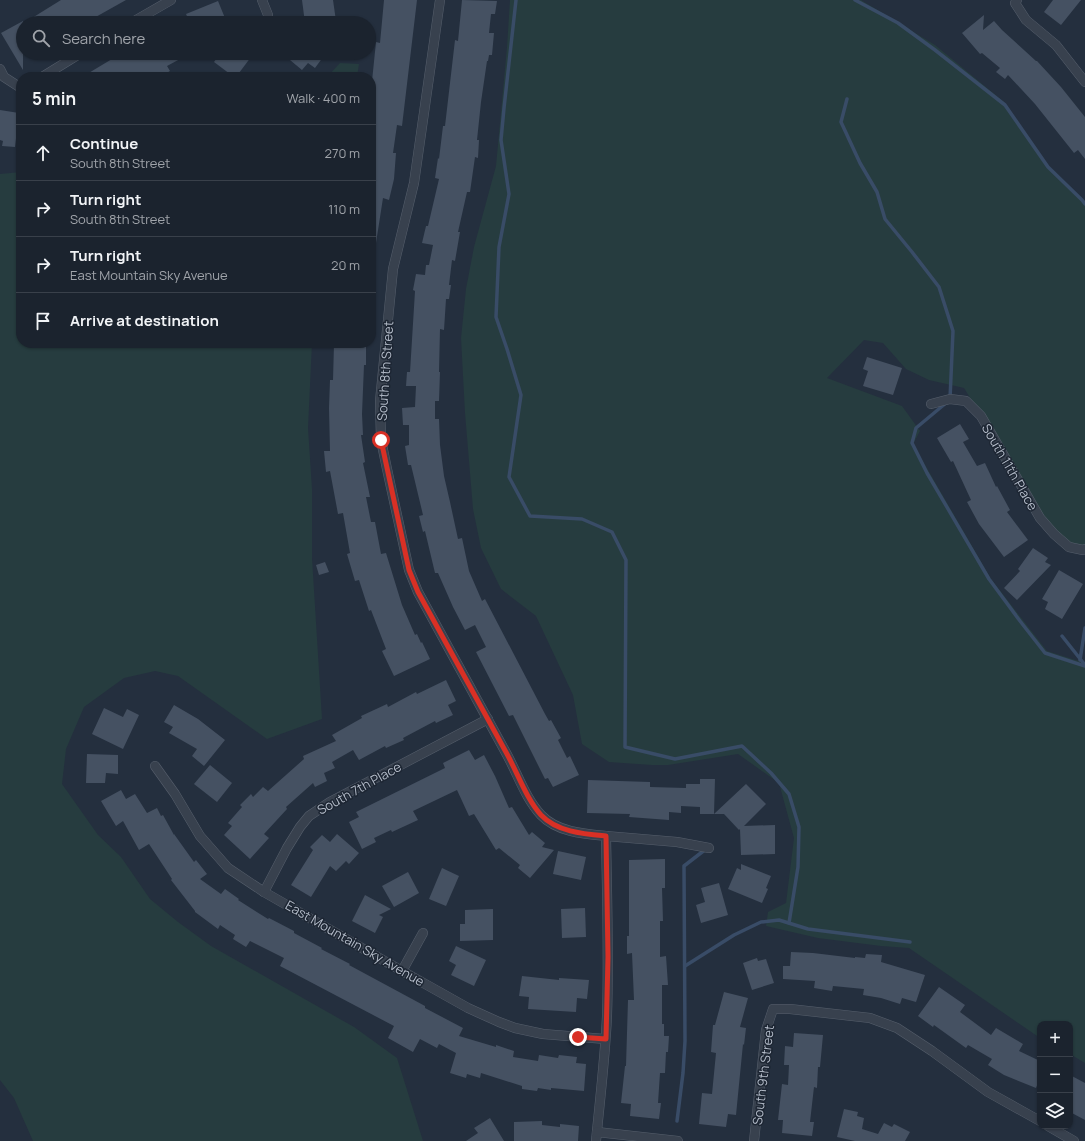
<!DOCTYPE html>
<html lang="en">
<head>
<meta charset="utf-8">
<style>
  :root { --surface:#1b232e; --page:#242b36; --text:#f1f3f6; --muted:#a0a4aa; --line:#39404a }
  body { margin:0; font-family:Manrope,sans-serif; background:var(--page); color:var(--text) }
  .controls { position:absolute; right:12px; bottom:12px; display:grid; overflow:hidden; border-radius:8px; box-shadow:0 1px 3px #0004 }
  .controls button { width:36px; height:36px; display:grid; place-items:center; padding:0; border:0; border-bottom:1px solid var(--line); background:var(--surface); color:var(--text); font:20px sans-serif }
  .stop { position:absolute; width:12px; height:12px; margin:-9px; border:3px solid #d93025; border-radius:50%; background:#fff }
  .stop.end { background:#d93025; border-color:#fff; box-shadow:0 1px 4px #0008 }
  .list { margin:0; padding:0; list-style:none }
  h2 { display:flex; justify-content:space-between; align-items:center; height:52px; margin:0; padding:0 16px; font-size:17px }
  h2 small { font-size:13px; font-weight:400; color:var(--muted) }
  .list li { display:grid; grid-template-columns:26px 1fr auto; gap:12px; align-items:center; box-sizing:border-box; height:56px; padding:0 16px; border-top:1px solid var(--line) }
  .list b { display:block; font-size:15px; white-space:nowrap }
  .list p { margin:0; font-size:13px; white-space:nowrap; color:var(--muted) }
  .list em { font-size:13px; font-style:normal; color:var(--muted) }
  .icon { flex:none; width:22px; height:22px; fill:none; stroke:currentColor; stroke-width:2; stroke-linecap:round; stroke-linejoin:round }
  .map { position:relative; flex:none; width:1085px; height:1141px; overflow:hidden }
  .search { position:absolute; background:var(--surface); box-shadow:0 1px 3px #0004; left:16px; top:16px; width:360px; height:44px; display:flex; align-items:center; gap:10px; box-sizing:border-box; padding:0 14px; border-radius:22px; color:var(--muted); font-size:15px }
  .panel { position:absolute; background:var(--surface); box-shadow:0 1px 3px #0004; left:16px; top:72px; width:360px; height:276px; border-radius:16px }
  .map>svg:first-child { display:block }
  .green { fill:#263c3f }
  .lines { fill:none; stroke-linecap:round; stroke-linejoin:round }
  .stream { stroke:#394c67; stroke-width:3.5 }
  .building { fill:#455162 }
  .street-casing { stroke:#565f6c; stroke-width:10 }
  .street { stroke:#38414e; stroke-width:9 }
  .route { stroke:#d93025; stroke-width:5 }
  .labels { text-anchor:middle; dominant-baseline:central; stroke-width:3; stroke-linejoin:round; paint-order:stroke }
  .street-label { font-size:13px; fill:#b4bcc9; stroke:#1d2633 }
</style>
</head>
<body>
<div class="map">
<svg width="1085" height="1141" viewBox="0 0 1085 1141">
  <rect width="100%" height="100%" fill="#242f3e"/>
  <g class="green">
    <path d="M510 0H861L935 45 1004 102 1053 173 1085 202V549L1083 550 1054 534 964 388 929 380 906 369 883 343 864 340 827 378 902 406 920 431 913 444 991 579 1047 651 1085 663V1063L1070 1054V1024H1040V1038L909 948 881 946 818 938 766 926 768 912 786 903 794 838 779 783 738 754 668 765H652L609 762 582 744 573 695 536 616 501 589 481 548 473 509 465 413 461 338 466 289 474 247 496 166 507 47Z"/>
    <path d="M340 63 359 64 357 77H327Z"/>
    <path d="M21 172V343H312L308 428 312 489V558L322 719 267 739 178 676 155 671 124 678 84 707 66 749 62 784 98 835 121 857 150 899 178 922 211 946 354 1027 397 1058 423 1141H33L14 1098 0 1080V174Z"/>
  </g>
  <g class="lines">
    <g class="stream">
      <path d="M516 0 504 108 501 140 509 194 499 247 496 317 507 349 521 395 509 477 530 516 582 519 612 532 626 560 625 747 675 759 742 746 771 773 789 794 799 827 798 867 789 923"/>
      <path d="M855 0 898 23 935 50 1005 105 1048 167 1082 200 1085 204"/>
      <path d="M847 99 841 122 860 163 877 192 885 219 912 252 939 287 953 331 950 399"/>
      <path d="M946 403 916 428 912 443 927 473 989 579 1020 621 1045 653 1085 666"/>
      <path d="M1062 636 1085 665"/>
      <path d="M1080 660 1085 628"/>
      <path d="M685 966 734 935 761 922 779 920 808 929 910 942"/>
      <path d="M677 1121 683 1073 685 1041 684 866 706 849"/>
    </g>
  </g>
  <g class="building">
    <path d="M61 0H126L85 23H24Z"/>
    <path d="M302 0H333L336 21 323 23H305Z"/>
    <path d="M384 0H417L402 126 397 125 393 153H396L394 179 389 200 383 198 376 243H371V91L376 42 380 43Z"/>
    <path d="M462 0 497 1 495 14H491L489 33H494L492 55H489L488 61H487L481 102 477 140H479L478 158 475 157 470 192H467L458 232H460L455 261 452 260 449 285H451L449 299H446L444 330 440 329 439 372H440L439 401H435V419H439L440 445 444 476 450 502 458 539 462 538 469 571 482 601 485 599 545 714 549 721 551 720 561 738 558 740 567 758 570 756 579 775 553 787 548 778 545 779 513 715 509 716 476 652 486 647 475 625 465 630 453 607 438 573H435L425 531 423 532 419 516 423 515 411 465H408L405 446 409 445V425H403L402 408 415 407 416 386H406L407 372H410L415 291 413 290 416 274 425 275 426 265H429L433 245 422 243 426 226H428L439 179 435 178 438 158 439 159 443 126H445L455 40 458 41Z"/>
    <path d="M1053 0H1081L1061 25 1044 12Z"/>
    <path d="M218 1 227 23H190L186 14Z"/>
    <path d="M984 15 983 30 994 21 1002 30 1036 61H1037L1061 87 1085 117V159L1078 150 1074 153 1035 104 1008 75 1005 79 996 72 1000 68 982 53 980 54 962 33Z"/>
    <path d="M23 21V70L1 33Z"/>
    <path d="M122 53H176L180 59 167 66 170 71 160 77H158L155 72 147 77H82Z"/>
    <path d="M220 53H254L236 77H234L214 62Z"/>
    <path d="M295 53H326L315 68 308 63 302 70 290 60Z"/>
    <path d="M0 110 19 113 15 147 2 146 3 141 0 140Z"/>
    <path d="M334 344 366 346V365H364L362 414 363 435H361L365 462 363 463 370 497H366L371 522H375L381 554 386 553 402 605 415 635 417 634 421 643 422 642 430 659 394 676 382 651 386 649 371 610 369 611 359 580 355 581 347 554 350 553 343 513 338 514 330 471 326 472 324 451H330L329 408 330 380H333Z"/>
    <path d="M867 357 902 368 893 395 863 386 868 371 863 369Z"/>
    <path d="M960 424 969 439 963 442 977 466 985 463 996 487 997 486 1010 510 1007 512 1028 540 1004 557 979 524 967 502 971 500 953 461 951 462 937 438Z"/>
    <path d="M1033 548 1048 558 1045 562 1051 565 1017 600 1004 588 1020 571 1018 569Z"/>
    <path d="M325 562 329 572 319 575 316 565Z"/>
    <path d="M1059 570 1083 584 1062 619 1045 609 1048 602 1042 599Z"/>
    <path d="M446 680 456 701 448 705 453 715 436 723 435 721 403 738 404 740 386 748 385 746 359 760 353 750 332 762 335 768 324 773 327 781 315 787 313 783 286 807 287 809 264 834 269 838 250 859 224 835 232 826 228 823 242 807 240 805 251 794 253 797 263 787 268 791 304 759 303 756 336 741 332 735 362 718 361 716 387 704 388 707 416 692 417 694Z"/>
    <path d="M174 705 198 719 225 740 204 766 192 756 197 749 169 733 173 727 164 722Z"/>
    <path d="M104 708 123 717 127 709 139 715 123 749 92 734Z"/>
    <path d="M469 750 475 760 484 755 495 776 509 808 512 807 529 835 532 832 545 843 542 847 554 850 530 878 518 868 520 865 499 848 496 850 474 814 469 816 457 790 413 811 418 820 392 832 391 830 374 838 376 842 362 849 349 822 359 817 356 812 445 768 443 763Z"/>
    <path d="M87 754 118 755V774L106 773 105 783H86Z"/>
    <path d="M210 765 232 783 217 802 194 784Z"/>
    <path d="M700 779H715L714 814H700V807L681 806V813L669 812V820L629 817 630 814 587 813 588 780 650 782V787L686 788V784H700Z"/>
    <path d="M746 784 766 804 744 826 775 825V854L741 855 740 829 739 830 724 814H714Z"/>
    <path d="M121 790 126 799 135 794 147 813 157 808 161 816 163 815 174 835V834L194 862 196 860 207 874 200 879 221 894 225 889 239 899 238 900 268 919 269 918 294 931V933L322 948 321 949 350 964 349 965 425 1006V1008L463 1028 459 1036 496 1047V1045L514 1051 513 1057 538 1061 539 1055 558 1058 559 1055 577 1057 576 1063 586 1064 584 1091 551 1088V1090L538 1088 537 1091 522 1089V1086L481 1073 480 1078 467 1074 466 1078 450 1073 456 1053 439 1044 437 1048 420 1039 413 1052 388 1038 394 1026 280 966 284 958 250 941 246 947 233 939 235 935 220 925 218 929 195 912V911L171 880 172 879 149 844 139 850 123 821 116 826 101 801Z"/>
    <path d="M337 834 359 853 349 864 346 861 336 871 330 866 311 897 291 885 313 850 310 847 322 835 330 842Z"/>
    <path d="M558 851 586 857 581 880 553 874Z"/>
    <path d="M665 859V888H662L663 921H660V957L666 956 668 985H662V1024H664V1036H669L668 1052H666L665 1073H660L658 1103H661L659 1119 630 1116 631 1104 621 1103 625 1066H626L628 1000H634L632 953 627 954V936H629V860Z"/>
    <path d="M741 864 771 876 766 888 768 889 762 903 728 889 737 868 741 870Z"/>
    <path d="M442 868 459 876 446 906 429 899Z"/>
    <path d="M408 872 419 893 394 907 382 886Z"/>
    <path d="M719 883 728 915 701 923 696 905 705 902 701 888Z"/>
    <path d="M365 895 391 909 379 915 383 917 375 933 352 921Z"/>
    <path d="M585 908 586 937 562 938 561 909Z"/>
    <path d="M493 909V940L460 941V924H465V910Z"/>
    <path d="M456 946 486 960 474 986 451 975 456 965 449 961Z"/>
    <path d="M791 952 813 953 855 958V957L865 958 866 954 882 955 881 962 925 975 916 1002 902 998 900 1004 881 998 863 995 864 989 833 986 832 991 814 988 815 981 783 979V966H790Z"/>
    <path d="M757 958 758 961 766 959 774 983 752 990 743 963Z"/>
    <path d="M522 976 559 980V978L589 980 587 999 577 998 576 1012 528 1009 529 997 519 996Z"/>
    <path d="M939 987 965 1005 960 1012 991 1035 996 1028 1023 1044 1019 1051 1040 1061V1078L1036 1088 1004 1075 988 1065 992 1059 968 1045 966 1048 934 1025 933 1027 918 1016Z"/>
    <path d="M724 992 748 998 740 1027 746 1028 744 1045 743 1044 736 1115 728 1114 726 1127 699 1124 702 1093 712 1094 716 1053 711 1052 713 1025H715Z"/>
    <path d="M794 1033 823 1035 820 1067H818L817 1088 814 1087 810 1122H814L812 1136 782 1133 783 1120H778L782 1084 788 1085 789 1065H784L785 1046 793 1047Z"/>
    <path d="M1070 1075 1085 1083V1120L1070 1112Z"/>
    <path d="M844 1109 858 1112 857 1116 864 1118 862 1129 878 1134 884 1123 892 1127 894 1124 910 1132 905 1141H855L837 1137Z"/>
    <path d="M490 1118 504 1141H466L478 1133 474 1128Z"/>
    <path d="M542 1121V1125L560 1127V1124L579 1126 578 1141H514V1122Z"/>
  </g>
  <g class="lines">
    <defs>
      <g id="street">
        <path d="M262 0 268 15"/>
        <path d="M440 0 414 183 393 269 380 401 381 440 387 469 409 570 418 592C447 645 476 698 505 751 517 772 525 798 541 815 557 832 584 834 606 836 607 896 609 956 607 1016 605 1058 600 1099 596 1141"/>
        <path d="M1017 0 1015 3 1026 20 1056 45 1085 82"/>
        <path d="M131 23 171 0"/>
        <path d="M0 69 4 77 21 88"/>
        <path d="M42 77 81 53"/>
        <path d="M931 404 950 399 966 401 981 416 1040 518 1054 534 1069 547 1083 550 1085 549"/>
        <path d="M155 766 175 794 200 836 228 868 264 892 402 971 468 1008 499 1022 515 1028 543 1034 605 1039"/>
        <path d="M606 836 677 842 709 848"/>
        <path d="M264 892 287 848 300 827 309 816 330 802 488 719"/>
        <path d="M402 971 423 933"/>
        <path d="M1048 1126 1074 1141"/>
        <path d="M597 1132 678 1141"/>
        <path d="M754 1141 766 1030 773 1009H790L870 1018 897 1028 932 1051 988 1092 1040 1121"/>
      </g>
    </defs>
    <use href="#street" class="street-casing"/>
    <use href="#street" class="street"/>
  </g>
  <g class="lines">
    <path class="route" d="M381 440 409 570 418 592C448 646 477 700 507 754 518 774 526 798 541 815 557 832 584 834 606 836L608 957 606 1039 578 1037"/>
  </g>
  <g class="labels">
    <g class="street-label">
      <text transform="translate(385 371) rotate(-86)">South 8th Street</text>
      <text transform="translate(1010 467) rotate(60)">South 11th Place</text>
      <text transform="translate(359 788) rotate(-29)">South 7th Place</text>
      <text transform="translate(355 943) rotate(30)">East Mountain Sky Avenue</text>
      <text transform="translate(763 1075) rotate(-83)">South 9th Street</text>
    </g>
  </g>
</svg>
<div class="controls">
<button>+</button>
<button>−</button>
<button><svg class="icon" aria-label="layers" viewBox="0 0 24 24"><path d="M12 4l9 5-9 5-9-5zM3 14l9 5 9-5"/></svg></button>
</div>
<div class="stop" style="left:381px;top:440px"></div>
<div class="stop end" style="left:578px;top:1037px"></div>
<div class="search"><svg class="icon" aria-label="search" viewBox="0 0 24 24"><circle cx="10" cy="10" r="6"/><path d="M15 15l6 6"/></svg>Search here</div>
<section class="panel">
<h2>5 min<small>Walk · 400 m</small></h2>
<ul class="list">
<li><svg class="icon" aria-label="ahead" viewBox="0 0 24 24"><path d="M12 20V5M6 11l6-6 6 6"/></svg><div><b>Continue</b><p>South 8th Street</p></div><em>270 m</em></li>
<li><svg class="icon" aria-label="right" viewBox="0 0 24 24"><path d="M7 20v-9h11M14 6l5 5-5 5"/></svg><div><b>Turn right</b><p>South 8th Street</p></div><em>110 m</em></li>
<li><svg class="icon" aria-label="right" viewBox="0 0 24 24"><path d="M7 20v-9h11M14 6l5 5-5 5"/></svg><div><b>Turn right</b><p>East Mountain Sky Avenue</p></div><em>20 m</em></li>
<li><svg class="icon" aria-label="arrive" viewBox="0 0 24 24"><path d="M6 21V4h12l-3 4 3 4H6"/></svg><div><b>Arrive at destination</b></div></li>
</ul>
</section>
</div>
</body>
</html>
